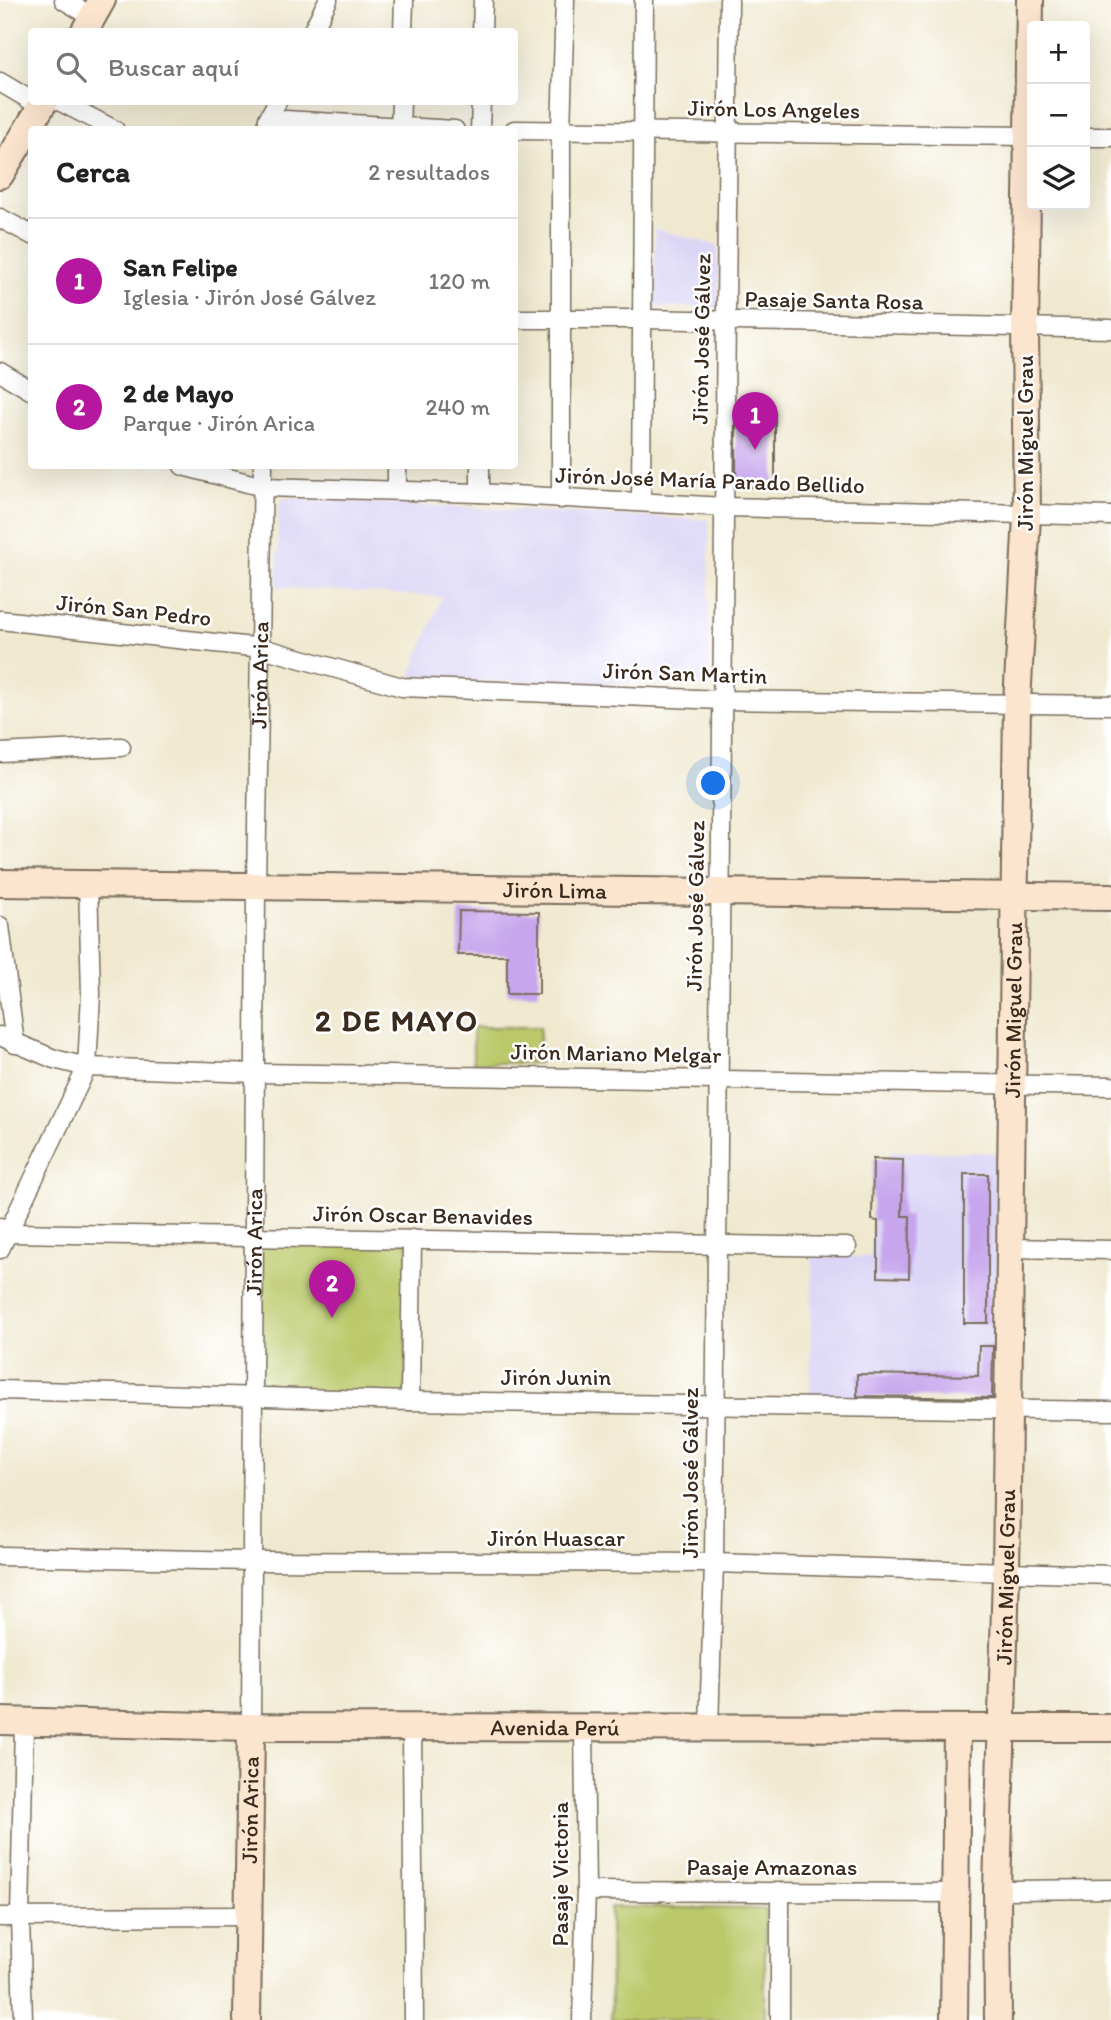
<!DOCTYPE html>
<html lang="es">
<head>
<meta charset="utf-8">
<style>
  :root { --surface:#fff; --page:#f6f6f6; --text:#222; --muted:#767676; --line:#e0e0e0; --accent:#b5179e }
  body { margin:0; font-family:Itim,sans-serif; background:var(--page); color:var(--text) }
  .controls { position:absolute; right:21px; top:21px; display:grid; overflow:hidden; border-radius:7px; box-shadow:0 7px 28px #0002 }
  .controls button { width:63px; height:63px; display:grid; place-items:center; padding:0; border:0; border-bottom:2px solid var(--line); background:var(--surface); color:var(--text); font:35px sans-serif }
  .you { position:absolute; left:714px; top:784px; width:24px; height:24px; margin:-18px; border:5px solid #fff; border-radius:50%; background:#1a73e8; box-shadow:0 0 0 10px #1a73e833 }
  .badge { display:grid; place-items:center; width:46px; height:46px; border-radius:50%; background:var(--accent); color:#fff; font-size:23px; font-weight:700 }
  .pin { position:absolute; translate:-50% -58px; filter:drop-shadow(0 2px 4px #0008) }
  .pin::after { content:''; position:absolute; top:37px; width:24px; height:21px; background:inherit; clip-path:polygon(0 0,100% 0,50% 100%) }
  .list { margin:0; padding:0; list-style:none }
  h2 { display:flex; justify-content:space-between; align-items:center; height:91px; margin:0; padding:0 28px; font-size:30px }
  h2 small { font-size:23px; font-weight:400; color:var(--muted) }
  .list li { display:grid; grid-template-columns:46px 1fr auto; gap:21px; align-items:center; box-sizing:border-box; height:126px; padding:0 28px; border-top:2px solid var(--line) }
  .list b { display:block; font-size:26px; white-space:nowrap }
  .list p { margin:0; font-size:23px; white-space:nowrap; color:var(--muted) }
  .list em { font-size:23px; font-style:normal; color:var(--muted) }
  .icon { flex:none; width:38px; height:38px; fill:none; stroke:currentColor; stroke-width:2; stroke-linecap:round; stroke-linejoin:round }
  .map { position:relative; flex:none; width:1111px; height:2020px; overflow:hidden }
  .search { position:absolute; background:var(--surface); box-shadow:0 7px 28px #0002; left:28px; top:28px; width:490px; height:77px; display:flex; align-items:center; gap:18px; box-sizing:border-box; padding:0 24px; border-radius:7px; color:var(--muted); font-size:26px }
  .panel { position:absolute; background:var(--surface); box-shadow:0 7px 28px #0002; left:28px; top:126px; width:490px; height:343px; border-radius:7px }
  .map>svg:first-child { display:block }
  .built { fill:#dcd6f6 }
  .green { fill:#bbc96b; stroke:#7b7a44; stroke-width:2 }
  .building { fill:#c7a6ed }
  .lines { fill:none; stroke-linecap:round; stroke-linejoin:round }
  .street-casing { stroke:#7a6d5c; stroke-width:21 }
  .secondary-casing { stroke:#7a6d5c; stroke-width:30 }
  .street { stroke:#fff; stroke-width:18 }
  .secondary { stroke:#fbe5cf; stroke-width:26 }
  .labels { text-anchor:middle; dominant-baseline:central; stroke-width:5; stroke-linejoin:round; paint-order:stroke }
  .street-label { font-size:23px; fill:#3b2a1e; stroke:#fff }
  .district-label { font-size:30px; font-weight:bold; letter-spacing:2px; fill:#3b2a1e; stroke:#fff }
</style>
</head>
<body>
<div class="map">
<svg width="1111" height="2020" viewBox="0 0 1111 2020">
  <rect width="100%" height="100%" fill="#fff"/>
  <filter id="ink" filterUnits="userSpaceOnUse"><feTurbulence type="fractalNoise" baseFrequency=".0143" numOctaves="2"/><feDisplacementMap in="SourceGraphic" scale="14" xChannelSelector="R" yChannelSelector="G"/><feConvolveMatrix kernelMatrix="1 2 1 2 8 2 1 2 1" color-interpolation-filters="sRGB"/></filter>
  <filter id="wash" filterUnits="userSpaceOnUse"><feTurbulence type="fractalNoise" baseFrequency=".00686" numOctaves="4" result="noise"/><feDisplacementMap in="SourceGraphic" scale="28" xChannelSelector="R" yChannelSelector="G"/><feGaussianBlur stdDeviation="1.57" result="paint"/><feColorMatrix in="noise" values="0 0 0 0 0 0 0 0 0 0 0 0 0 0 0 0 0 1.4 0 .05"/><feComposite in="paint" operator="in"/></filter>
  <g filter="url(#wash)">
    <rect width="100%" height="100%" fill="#f0e9d0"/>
    <g class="built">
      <path d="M655 229 718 246 719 307H655Z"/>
      <path d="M285 498 709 520V685L466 681 411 676 442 597 277 587 279 503Z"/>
      <path d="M890 1151 1003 1153 999 1399 810 1396 812 1256 871 1257 873 1159 890 1160Z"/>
    </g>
    <g class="green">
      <path d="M473 1027H540L539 1063H473Z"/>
      <path d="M257 1240 409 1242 405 1396 256 1395Z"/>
      <path d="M610 1907 765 1909V2020H611Z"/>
    </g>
    <g id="blocks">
      <g class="building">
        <path d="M736 412 775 413V487H736Z"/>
        <path d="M459 911 539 912V994H507V955H458Z"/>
        <path d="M873 1159 903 1160 902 1216H910L909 1278 878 1277V1221L872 1220Z"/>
        <rect x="964" y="1174" width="24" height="149"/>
        <path d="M979 1346H993L992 1398 857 1396V1374L978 1376Z"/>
      </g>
    </g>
  </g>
  <g filter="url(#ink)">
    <use href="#blocks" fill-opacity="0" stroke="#7a6d5c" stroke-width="2"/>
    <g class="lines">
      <defs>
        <g id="street">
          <path d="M64 0 92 17"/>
          <path d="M312 32 328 0"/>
          <path d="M403 32 404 0"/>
          <path d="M482 32 483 0"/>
          <path d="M0 82 32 101"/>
          <path d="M61 102 115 130"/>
          <path d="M268 119 455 130"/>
          <path d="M267 130 268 119 277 102"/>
          <path d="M400 130 401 102"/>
          <path d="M480 130 481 102"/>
          <path d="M514 130 1032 136"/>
          <path d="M1085 137H1111"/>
          <path d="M0 218 32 235"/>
          <path d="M514 319H643L1111 329"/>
          <path d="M0 372 32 391"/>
          <path d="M183 466 263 487 480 493 724 507 1111 516"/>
          <path d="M480 466V493"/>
          <path d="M397 490V466"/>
          <path d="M561 499V131L565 0"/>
          <path d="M641 502 644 0"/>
          <path d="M0 620 262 648 402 687 722 700 1111 705"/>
          <path d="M0 753 121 747"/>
          <path d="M0 926 15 1044"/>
          <path d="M0 1036 54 1059 87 1067 255 1073 1111 1086"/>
          <path d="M0 1227 11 1233 847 1247"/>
          <path d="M1009 1248 1111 1250"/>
          <path d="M0 1249 87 1067 91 994 88 882"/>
          <path d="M0 1390 410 1401 1111 1411"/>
          <path d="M410 1401 412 1239"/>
          <path d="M0 1556 252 1561 714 1563 1111 1575"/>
          <path id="s1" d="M251 1727 256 886 263 466"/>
          <path d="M412 1727 414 2020"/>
          <path d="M709 1728 714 1563 729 0"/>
          <path d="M997 1890 1111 1889"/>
          <path d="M586 1891 956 1893"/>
          <path d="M780 1892V2020"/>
          <path d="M0 1917 248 1916"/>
          <path d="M23 2020 20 1918 24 1722"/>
          <path d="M582 2020 586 1891 584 1728"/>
        </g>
        <g id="secondary">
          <path d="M84 32 102 0"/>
          <path d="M0 175 44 102"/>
          <path id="s2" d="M0 883 1111 897"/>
          <path id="s3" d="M0 1721 251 1727 1111 1728"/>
          <path id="s4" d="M247 2020 251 1727"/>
          <path d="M954 2020 957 1729"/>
          <path id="s5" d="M998 2020 997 1890 1006 1573 1017 703 1027 516 1025 329 1030 0"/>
        </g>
      </defs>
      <use href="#street" class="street-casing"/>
      <use href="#secondary" class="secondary-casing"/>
      <use href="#street" class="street"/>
      <use href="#secondary" class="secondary"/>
    </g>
  </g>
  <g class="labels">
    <g class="street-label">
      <text transform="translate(774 109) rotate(1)">Jirón Los Angeles</text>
      <text transform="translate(834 300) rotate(1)">Pasaje Santa Rosa</text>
      <text transform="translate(701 339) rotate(-89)">Jirón José Gálvez</text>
      <text transform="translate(1025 443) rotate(-90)">Jirón Miguel Grau</text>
      <text transform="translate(710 480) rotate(2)">Jirón José María Parado Bellido</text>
      <text transform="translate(134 610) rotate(6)">Jirón San Pedro</text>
      <text transform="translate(685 673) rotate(2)">Jirón San Martin</text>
      <text stroke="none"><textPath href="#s1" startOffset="1052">Jirón Arica</textPath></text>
      <text stroke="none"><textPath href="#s2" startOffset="555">Jirón Lima</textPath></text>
      <text transform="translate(695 906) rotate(-89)">Jirón José Gálvez</text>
      <text stroke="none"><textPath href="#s5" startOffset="1010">Jirón Miguel Grau</textPath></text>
      <text transform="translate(616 1053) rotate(1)">Jirón Mariano Melgar</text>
      <text transform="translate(423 1215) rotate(1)">Jirón Oscar Benavides</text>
      <text stroke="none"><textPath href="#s1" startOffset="485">Jirón Arica</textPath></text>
      <text x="556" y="1377">Jirón Junin</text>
      <text transform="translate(690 1473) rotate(-90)">Jirón José Gálvez</text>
      <text x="556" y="1538">Jirón Huascar</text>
      <text stroke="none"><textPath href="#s5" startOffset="443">Jirón Miguel Grau</textPath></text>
      <text stroke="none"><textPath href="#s3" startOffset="555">Avenida Perú</textPath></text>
      <text stroke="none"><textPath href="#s4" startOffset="210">Jirón Arica</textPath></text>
      <text x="772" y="1867">Pasaje Amazonas</text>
      <text transform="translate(560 1874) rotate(-90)">Pasaje Victoria</text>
    </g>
    <g class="district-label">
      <text x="397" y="1020">2 DE MAYO</text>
    </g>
  </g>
</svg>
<div class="controls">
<button>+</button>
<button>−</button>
<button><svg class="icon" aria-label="layers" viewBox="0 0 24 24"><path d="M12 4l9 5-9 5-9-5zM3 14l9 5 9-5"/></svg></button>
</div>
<div class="you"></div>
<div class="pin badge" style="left:755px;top:450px">1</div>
<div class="pin badge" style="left:332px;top:1318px">2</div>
<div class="search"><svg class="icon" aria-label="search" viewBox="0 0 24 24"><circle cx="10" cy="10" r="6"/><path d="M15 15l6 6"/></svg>Buscar aquí</div>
<section class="panel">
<h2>Cerca<small>2 resultados</small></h2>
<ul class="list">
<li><span class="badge">1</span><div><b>San Felipe</b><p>Iglesia · Jirón José Gálvez</p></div><em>120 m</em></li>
<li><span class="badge">2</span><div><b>2 de Mayo</b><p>Parque · Jirón Arica</p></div><em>240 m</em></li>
</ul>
</section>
</div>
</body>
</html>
